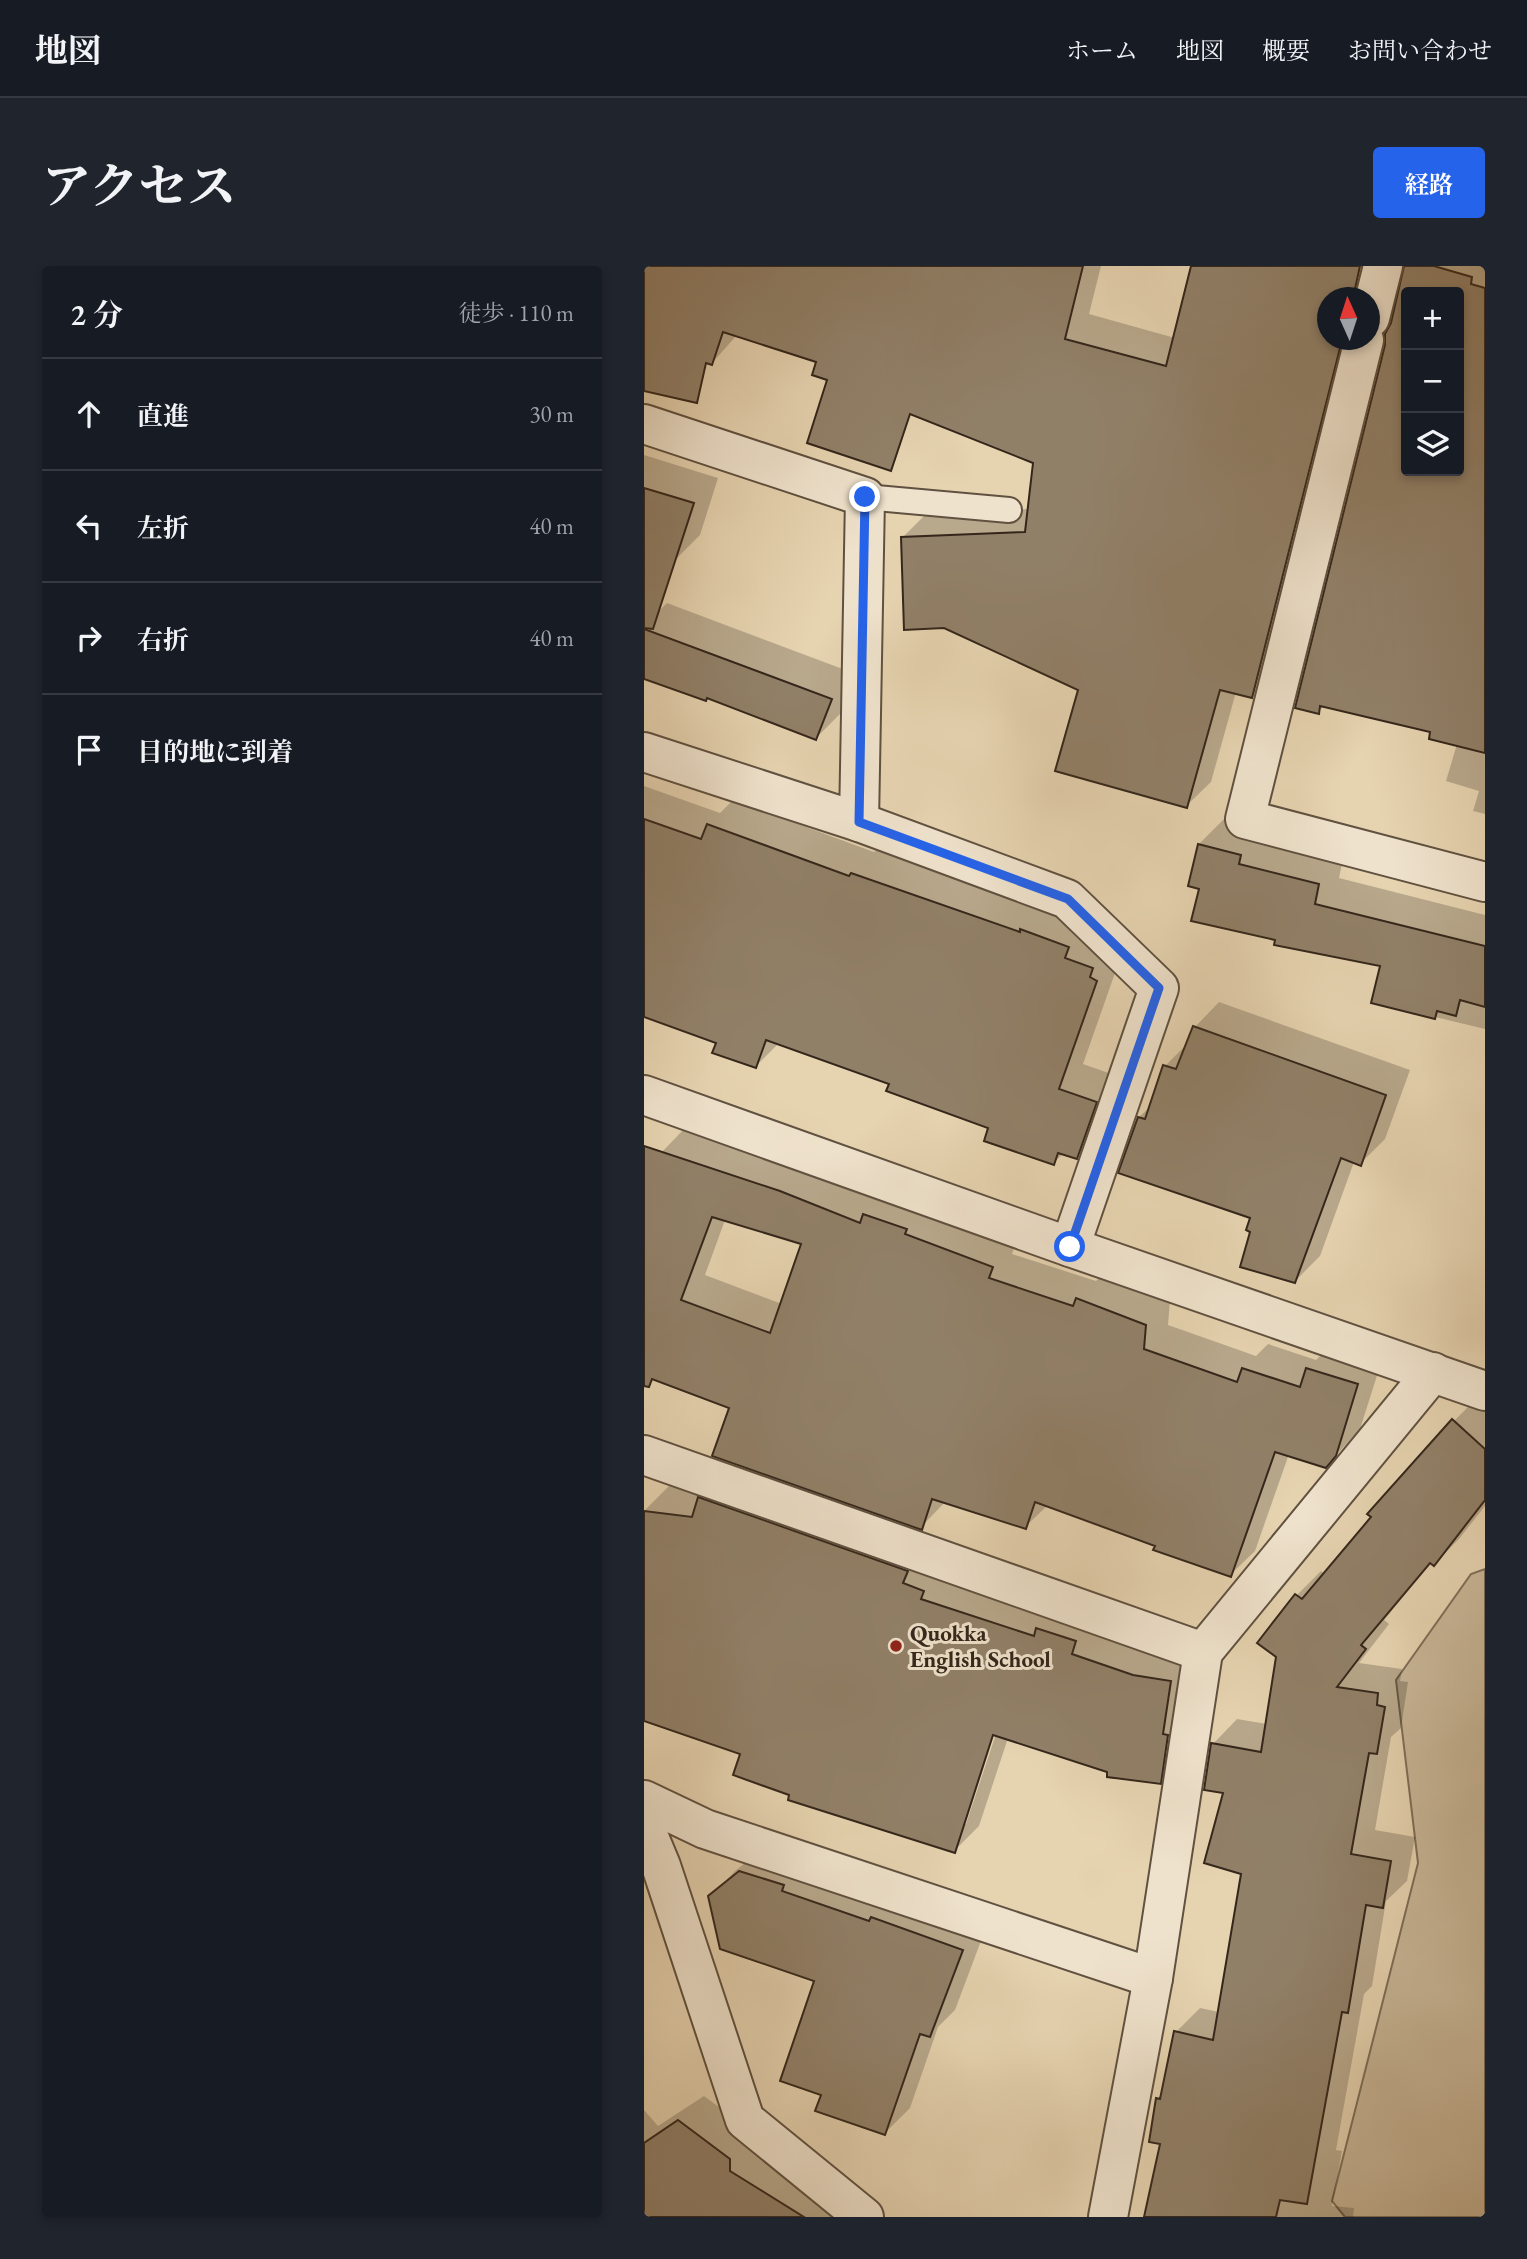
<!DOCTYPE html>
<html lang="ja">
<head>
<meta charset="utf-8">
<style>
  :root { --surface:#171b24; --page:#20242c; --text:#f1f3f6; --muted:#9ea1a6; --line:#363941; --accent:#2563eb }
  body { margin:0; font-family:"EB Garamond","Noto Serif JP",serif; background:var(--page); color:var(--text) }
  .controls { position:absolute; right:21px; top:21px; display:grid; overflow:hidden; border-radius:7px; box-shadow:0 4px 10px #0003 }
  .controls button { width:63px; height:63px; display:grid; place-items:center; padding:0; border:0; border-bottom:2px solid var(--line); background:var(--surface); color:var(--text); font:35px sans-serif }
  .compass { position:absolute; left:673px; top:21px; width:63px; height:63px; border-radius:50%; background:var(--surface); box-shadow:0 4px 10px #0003; rotate:357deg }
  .stop { position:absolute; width:21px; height:21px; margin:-16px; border:5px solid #2563eb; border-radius:50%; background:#fff }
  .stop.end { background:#2563eb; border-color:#fff; box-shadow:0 2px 7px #0008 }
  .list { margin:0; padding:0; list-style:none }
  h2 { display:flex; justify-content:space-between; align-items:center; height:91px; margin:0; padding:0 28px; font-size:30px }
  h2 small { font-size:23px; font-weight:400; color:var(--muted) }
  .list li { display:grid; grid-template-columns:46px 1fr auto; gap:21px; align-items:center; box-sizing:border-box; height:112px; padding:0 28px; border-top:2px solid var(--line) }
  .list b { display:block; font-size:26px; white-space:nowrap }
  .list em { font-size:23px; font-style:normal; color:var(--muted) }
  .icon { flex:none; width:38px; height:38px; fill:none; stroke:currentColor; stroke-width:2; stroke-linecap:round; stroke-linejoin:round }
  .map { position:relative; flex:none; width:841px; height:1951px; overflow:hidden; border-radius:7px }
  header { display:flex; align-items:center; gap:42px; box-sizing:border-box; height:98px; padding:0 35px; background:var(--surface); border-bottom:2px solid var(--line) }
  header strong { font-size:33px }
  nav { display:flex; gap:38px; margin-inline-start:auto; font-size:24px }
  .intro { display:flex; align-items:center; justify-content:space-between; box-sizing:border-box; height:168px; padding:0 42px }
  h1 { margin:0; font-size:49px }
  .button { padding:18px 32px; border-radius:7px; background:var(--accent); color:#fff; font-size:24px; font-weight:700 }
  main { display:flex; gap:42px; padding:0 42px }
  aside { flex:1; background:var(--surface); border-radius:7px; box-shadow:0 4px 10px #0003 }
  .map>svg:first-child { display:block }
  .green { fill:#c8b697; stroke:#7e6e59; stroke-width:2 }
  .shadow { fill:#0003; fill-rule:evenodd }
  .building { fill:#918068; stroke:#34261b; stroke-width:2; fill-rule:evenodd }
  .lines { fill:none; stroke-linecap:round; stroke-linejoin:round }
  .service-casing { stroke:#605140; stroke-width:28 }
  .minor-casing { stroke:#605140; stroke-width:42 }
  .service { stroke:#efe2cc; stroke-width:24 }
  .minor { stroke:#efe2cc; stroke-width:38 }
  .route { stroke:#2563eb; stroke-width:9 }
  .poi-dot { fill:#8f2418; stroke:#efe2cc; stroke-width:2.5 }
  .labels { text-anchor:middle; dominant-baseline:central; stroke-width:6; stroke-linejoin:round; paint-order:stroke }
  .poi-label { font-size:23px; font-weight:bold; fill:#34261b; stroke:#efe2cc; text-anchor:start }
</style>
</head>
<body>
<header>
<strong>地図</strong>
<nav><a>ホーム</a><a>地図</a><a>概要</a><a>お問い合わせ</a></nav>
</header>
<div class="intro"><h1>アクセス</h1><a class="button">経路</a></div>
<main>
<aside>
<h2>2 分<small>徒歩 · 110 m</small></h2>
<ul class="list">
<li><svg class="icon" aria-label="ahead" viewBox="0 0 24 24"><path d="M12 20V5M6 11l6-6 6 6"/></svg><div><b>直進</b></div><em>30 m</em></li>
<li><svg class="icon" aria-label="left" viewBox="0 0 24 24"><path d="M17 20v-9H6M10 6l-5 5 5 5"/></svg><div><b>左折</b></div><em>40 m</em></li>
<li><svg class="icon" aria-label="right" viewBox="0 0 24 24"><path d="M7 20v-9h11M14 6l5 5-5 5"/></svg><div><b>右折</b></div><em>40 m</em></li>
<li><svg class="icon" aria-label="arrive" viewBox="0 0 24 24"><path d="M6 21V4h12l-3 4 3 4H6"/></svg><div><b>目的地に到着</b></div></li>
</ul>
</aside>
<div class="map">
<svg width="841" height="1951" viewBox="0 0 841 1951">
  <rect width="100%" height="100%" fill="#e6d3b0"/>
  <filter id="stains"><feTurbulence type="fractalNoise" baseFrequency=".00286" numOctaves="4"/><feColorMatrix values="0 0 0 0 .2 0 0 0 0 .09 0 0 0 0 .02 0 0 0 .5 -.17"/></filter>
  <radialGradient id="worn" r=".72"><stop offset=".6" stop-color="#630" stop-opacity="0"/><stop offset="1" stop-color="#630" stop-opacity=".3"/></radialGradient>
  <path class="green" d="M841 1303V1951H701L688 1935 774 1597 752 1414 827 1308Z"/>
  <g class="shadow">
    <path d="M0 0H294L185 113 174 95 93 69 68 97 0 77Z"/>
    <path d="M364 0H457L445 48 531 72 549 0H734L726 32H684V74H715L633 406 608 430 592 426 567 516 542 540 436 423 259 271 283 247 385 243 391 196Z"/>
    <path d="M762 0H841V548L829 545 835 525 802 515 813 478 788 465 681 439 674 446ZM762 26H815V205H762Z"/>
    <path d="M0 189 74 212 56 269 30 295 0 285Z"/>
    <path d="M23 337 212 408 197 447 172 472 64 430 0 411V360Z"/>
    <path d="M0 520 76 547 89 534 230 586 233 583 401 642 477 690 439 798 476 811 457 866 433 891 420 887 409 897 346 861 247 817 135 777 112 800 74 776 0 750Z"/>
    <path d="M580 553 621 564 699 593 695 612 841 649V763L729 736 738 699 633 673 557 622 555 578Z"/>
    <path d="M575 736 766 804 741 873 716 898 710 896 676 990 651 1015 608 965 609 951 495 851 507 840 521 800 545 776 551 761Z"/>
    <path d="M42 861 372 976 368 988 452 1015 458 1009 526 1034 524 1059 612 1090 624 1078 672 1094 688 1078 738 1094 716 1163 682 1200 645 1188 611 1285 586 1309 513 1279 404 1239 381 1261 302 1235 278 1260 87 1141 5 1110 0 1123V935L18 886ZM81 954 159 977 138 1038 61 1009Z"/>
    <path d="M827 1138H841V1240L815 1273 790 1298 788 1296 740 1354 745 1358 715 1397 758 1403 756 1415 764 1416 757 1462 747 1471 731 1564 771 1571 763 1615 742 1635 728 1720 720 1728 692 1884 698 1885 688 1940 710 1942 709 1951H502L518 1877 513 1833 519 1827 532 1766 556 1742 575 1746 599 1606 569 1478 593 1453 623 1458 634 1391 615 1377 653 1329 677 1305 681 1308 802 1163Z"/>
    <path d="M25 1220 166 1237 551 1390 541 1491 516 1516 465 1504 364 1472 335 1560 310 1585 148 1528 112 1491 0 1453V1245ZM350 1460 354 1462 322 1558H318Z"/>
    <path d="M121 1581 343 1659 311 1744 294 1761 266 1842 241 1867 179 1828 172 1714 66 1631 91 1605Z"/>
    <path d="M60 1830 111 1868 233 1951H0V1844L14 1860Z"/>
  </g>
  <g class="building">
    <path d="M0 0H439L421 73 522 100 547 0H716L709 32H683V74H698L608 432 576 424 543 542 411 505 434 424 300 362 260 364 257 271 381 266 389 197 266 148 247 205 163 177 183 114 168 109 172 96 79 66 68 99 62 97 53 137 0 125Z"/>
    <path d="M760 0H790L828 11 827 18 841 22V487L785 473 786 466 676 440 675 448 651 442 741 79V68L747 57ZM762 26H815V205H762Z"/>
    <path d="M0 222 50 237 9 363 0 362Z"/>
    <path d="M0 363 188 433 172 474 63 432 62 435 0 413Z"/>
    <path d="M0 553 57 573 63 558 205 610 207 607 376 666V663L425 681 421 692 449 702 446 711 453 715 415 823 453 836 433 893 414 887 410 899 340 875 344 862 242 825 245 818 122 774 112 802 68 787 72 777 0 751Z"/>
    <path d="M554 578 597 589 595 598 675 618 671 638 841 680V741L816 734 812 750 793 745 791 753 727 737 736 700 630 679 631 674 547 655 555 623 544 620Z"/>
    <path d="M549 760 742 829 717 900 697 892 651 1017 596 1001 606 966 602 964 606 952 474 907 494 851 501 853 519 799 532 803Z"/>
    <path d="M0 880 136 925 216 957 219 948 263 963 261 968 349 1001 345 1012 429 1040 432 1032 502 1059 500 1083 593 1116 598 1102 656 1121 662 1102 714 1118 692 1190 682 1202 631 1186 587 1311 509 1284 511 1280 391 1236 382 1263 288 1233 278 1264 68 1190 85 1142 8 1113 5 1121 0 1120ZM68 951 157 978 126 1067 37 1034Z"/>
    <path d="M808 1153 841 1183V1234L790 1300 786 1297 717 1379 722 1383 693 1421 734 1427 733 1439 741 1441 733 1488 725 1487 707 1588 747 1595 739 1642 722 1639 704 1747 698 1746 663 1938 636 1934 632 1951H500L516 1878 505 1876 512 1832 516 1833 530 1765 569 1774 597 1608 560 1597 579 1527 560 1524 567 1477 617 1486 632 1391 613 1377 651 1328 658 1333 727 1251 723 1248Z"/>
    <path d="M54 1231 264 1305 259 1317 280 1325 277 1333 390 1370 392 1362 432 1375 428 1388 489 1409 527 1415 519 1468 524 1469 517 1518 463 1511V1506L349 1469 311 1587 144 1534 145 1529 89 1509 96 1488 0 1455V1245L48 1251Z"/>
    <path d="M95 1605 140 1619 138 1625 225 1655 227 1651 319 1684 286 1771 276 1768 241 1869 171 1845 177 1829 136 1815 170 1715 76 1683 64 1630Z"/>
    <path d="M34 1854 86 1893V1905L160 1951H0V1877Z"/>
  </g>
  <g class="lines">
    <defs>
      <path id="service" d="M221 231 365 244"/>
      <g id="minor">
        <path d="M726 52 739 0"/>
        <path d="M720 74 601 553 841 616"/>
        <path d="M0 158 221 231 215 556"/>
        <path d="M0 486 215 556 423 633 515 722 426 981"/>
        <path d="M0 829 426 981 841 1125"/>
        <path d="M0 1189 559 1386"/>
        <path d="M0 1534 61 1563 509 1712"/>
        <path d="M0 1559 17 1600 101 1854 220 1951"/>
        <path d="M464 1951 509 1712 559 1386 789 1106"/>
      </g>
    </defs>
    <use href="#service" class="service-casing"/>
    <use href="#minor" class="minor-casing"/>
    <use href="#service" class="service"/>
    <use href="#minor" class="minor"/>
  </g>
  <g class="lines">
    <path class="route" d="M221 231 215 556 424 633 515 722 426 981"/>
  </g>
  <circle class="poi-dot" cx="252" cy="1380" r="7"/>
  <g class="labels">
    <g class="poi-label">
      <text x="266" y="1367">Quokka<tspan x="266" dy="26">English School</tspan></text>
    </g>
  </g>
  <rect width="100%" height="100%" filter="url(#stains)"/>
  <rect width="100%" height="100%" fill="url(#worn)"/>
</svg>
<div class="controls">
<button>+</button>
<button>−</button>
<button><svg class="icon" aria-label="layers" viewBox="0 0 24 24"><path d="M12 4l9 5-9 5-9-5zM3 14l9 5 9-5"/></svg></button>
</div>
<svg class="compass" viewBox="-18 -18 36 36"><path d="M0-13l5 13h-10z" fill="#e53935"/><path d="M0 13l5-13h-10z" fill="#9ea1a6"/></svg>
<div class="stop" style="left:426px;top:981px"></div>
<div class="stop end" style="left:221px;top:231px"></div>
</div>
</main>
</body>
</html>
